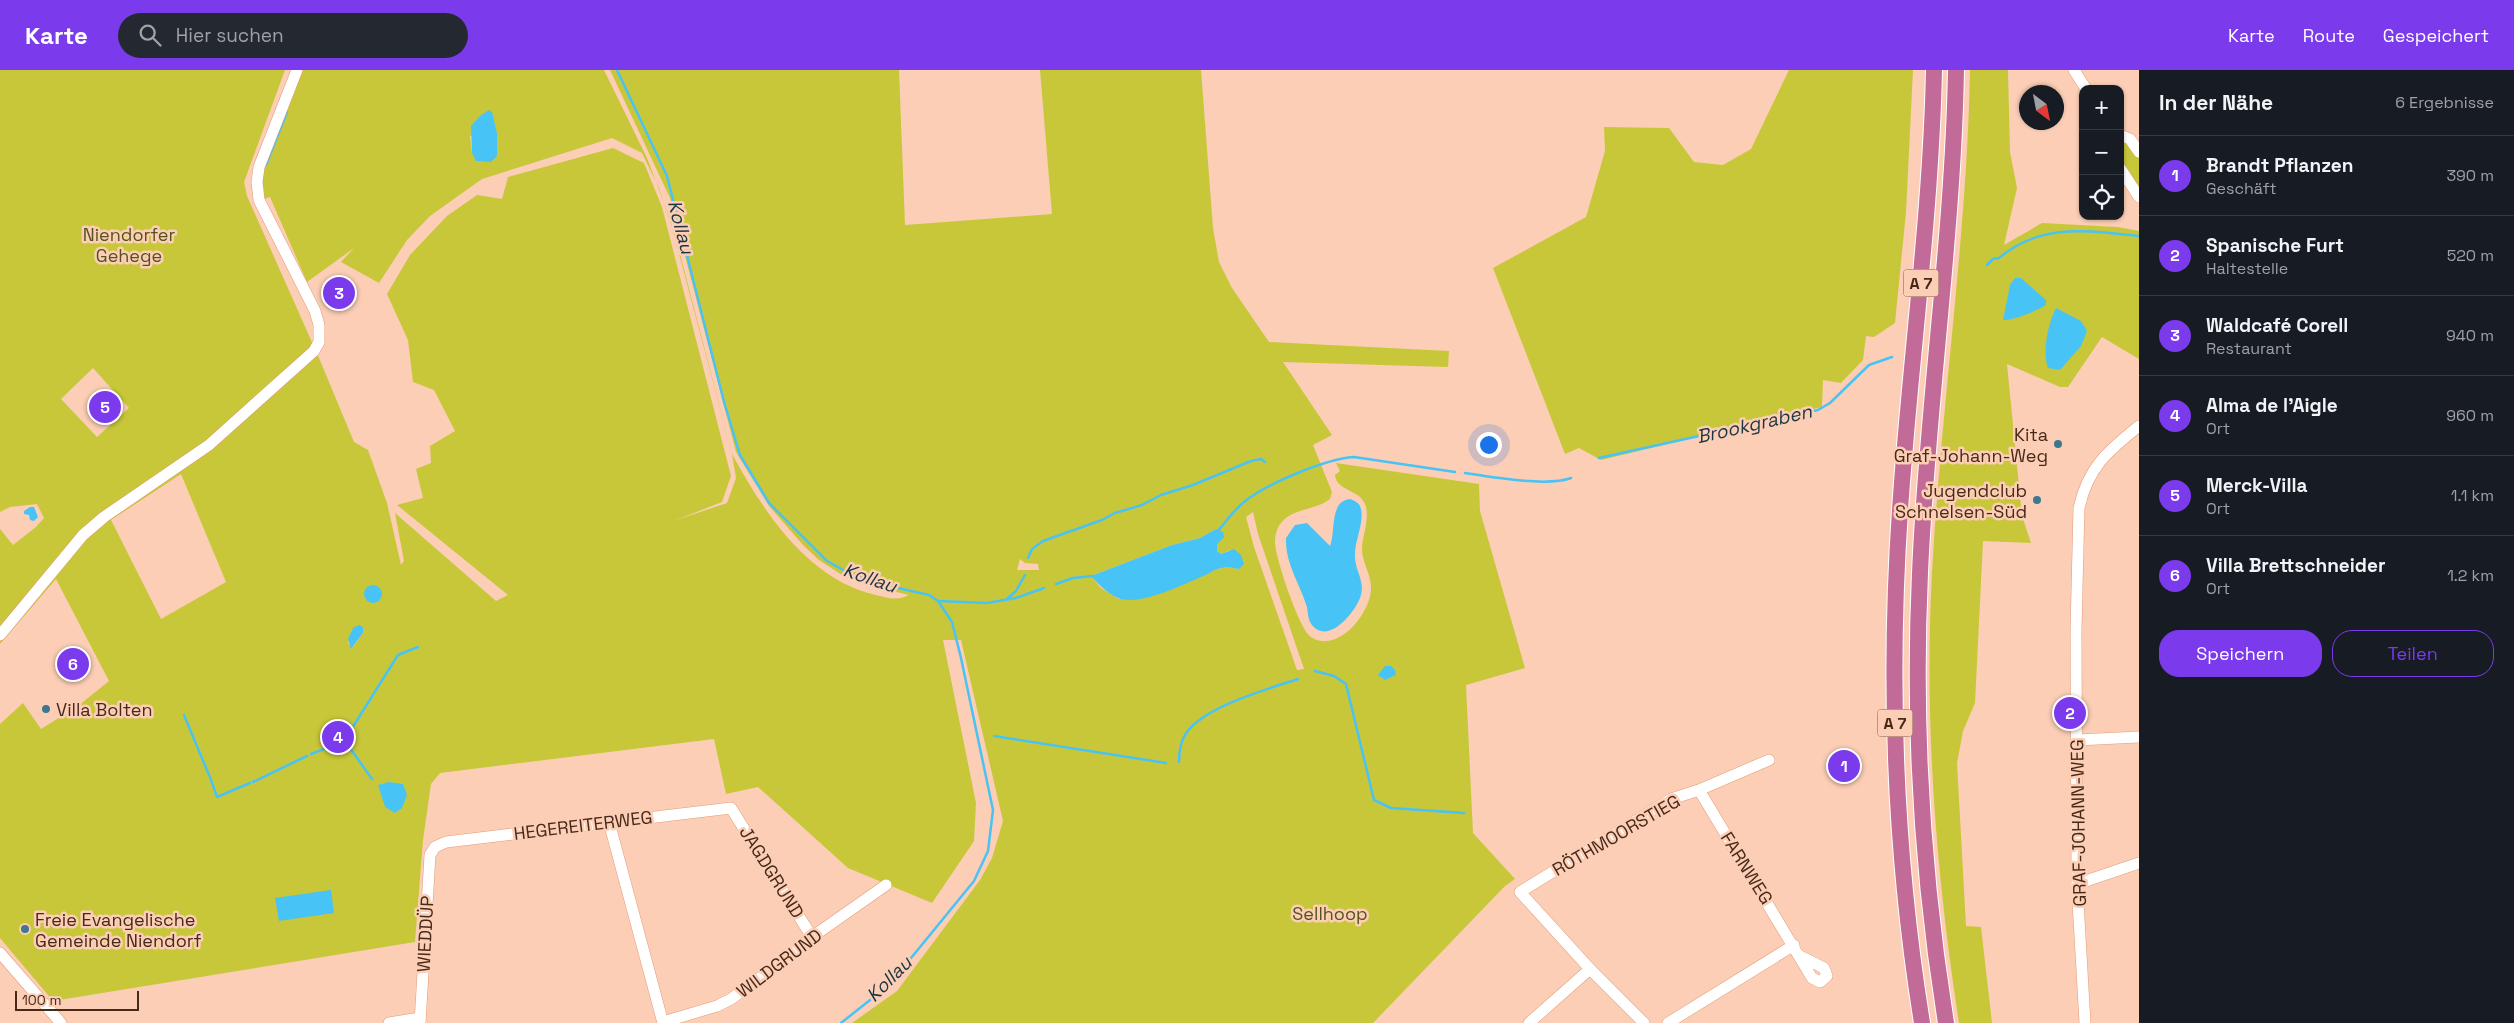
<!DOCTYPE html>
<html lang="de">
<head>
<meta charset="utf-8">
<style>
  :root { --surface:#171b24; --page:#242831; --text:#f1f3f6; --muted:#9ea1a6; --line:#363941; --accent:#7c3aed }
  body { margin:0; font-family:"Space Grotesk",sans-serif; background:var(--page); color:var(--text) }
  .controls { position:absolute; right:15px; top:15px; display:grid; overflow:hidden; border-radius:10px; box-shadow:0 1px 4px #0004 }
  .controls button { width:45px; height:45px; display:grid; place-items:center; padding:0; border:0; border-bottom:1px solid var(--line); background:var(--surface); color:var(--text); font:25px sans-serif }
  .compass { position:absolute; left:2019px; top:15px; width:45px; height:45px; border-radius:50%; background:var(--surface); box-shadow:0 1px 4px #0004; rotate:148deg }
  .scale { position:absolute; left:15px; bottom:12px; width:124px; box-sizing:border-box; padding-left:5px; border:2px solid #472919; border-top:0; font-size:14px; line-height:18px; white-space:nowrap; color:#472919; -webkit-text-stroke:4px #fcceb6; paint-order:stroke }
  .you { position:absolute; left:1488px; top:374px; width:18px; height:18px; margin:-12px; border:4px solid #fff; border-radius:50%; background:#1a73e8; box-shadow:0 0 0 8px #1a73e833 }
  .badge { display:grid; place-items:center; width:32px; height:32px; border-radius:50%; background:var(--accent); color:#fff; font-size:16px; font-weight:700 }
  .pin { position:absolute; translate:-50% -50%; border:2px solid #fff; box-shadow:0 1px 5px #0006 }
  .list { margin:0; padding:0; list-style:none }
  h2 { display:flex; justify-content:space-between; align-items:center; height:65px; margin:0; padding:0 20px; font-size:21px }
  h2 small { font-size:16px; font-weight:400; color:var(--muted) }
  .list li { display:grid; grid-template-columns:32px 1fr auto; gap:15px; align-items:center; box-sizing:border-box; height:80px; padding:0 20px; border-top:1px solid var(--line) }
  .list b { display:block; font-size:19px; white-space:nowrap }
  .list p { margin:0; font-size:16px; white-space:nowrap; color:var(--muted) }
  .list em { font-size:16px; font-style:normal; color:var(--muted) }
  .actions { display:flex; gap:10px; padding:15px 20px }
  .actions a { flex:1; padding:11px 0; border:1px solid var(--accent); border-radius:20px; text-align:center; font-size:18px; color:var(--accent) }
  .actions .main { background:var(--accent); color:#fff }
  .icon { flex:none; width:28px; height:28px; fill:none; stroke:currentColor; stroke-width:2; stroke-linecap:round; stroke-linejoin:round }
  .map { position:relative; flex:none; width:2139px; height:953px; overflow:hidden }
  header { display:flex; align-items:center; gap:30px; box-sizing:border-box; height:70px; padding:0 25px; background:var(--accent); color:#fff }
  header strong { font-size:24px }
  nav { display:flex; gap:28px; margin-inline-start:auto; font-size:18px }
  .search { width:350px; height:45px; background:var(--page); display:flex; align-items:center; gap:12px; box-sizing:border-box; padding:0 18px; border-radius:28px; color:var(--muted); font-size:19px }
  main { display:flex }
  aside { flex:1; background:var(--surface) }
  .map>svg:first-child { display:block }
  .green { fill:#c8c73a; fill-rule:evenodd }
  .water { fill:#48c3f5 }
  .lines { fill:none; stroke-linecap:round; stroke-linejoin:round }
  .stream { stroke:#48c3f5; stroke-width:2.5 }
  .minor-casing { stroke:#e49b74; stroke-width:12 }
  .highway-casing { stroke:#fff; stroke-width:18 }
  .minor { stroke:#fff; stroke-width:11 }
  .highway { stroke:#c36b98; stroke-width:16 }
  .poi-dot { fill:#3d7790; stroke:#fcceb6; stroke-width:2 }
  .labels { text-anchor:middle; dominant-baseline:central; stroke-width:5; stroke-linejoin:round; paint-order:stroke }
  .shield { fill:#fcceb6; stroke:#7d5a48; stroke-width:1 }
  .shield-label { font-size:16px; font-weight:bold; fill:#472919 }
  .park-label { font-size:18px; fill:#53531c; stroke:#fcceb6 }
  .poi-label { font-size:18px; fill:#472919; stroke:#fcceb6; text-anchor:end }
  .street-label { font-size:18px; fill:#472919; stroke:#fcceb6 }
  .water-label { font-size:19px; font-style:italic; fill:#1c3641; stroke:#fcceb6 }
</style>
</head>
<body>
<header>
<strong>Karte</strong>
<div class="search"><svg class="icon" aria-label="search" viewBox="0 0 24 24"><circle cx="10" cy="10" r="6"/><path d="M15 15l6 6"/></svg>Hier suchen</div>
<nav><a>Karte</a><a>Route</a><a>Gespeichert</a></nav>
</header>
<main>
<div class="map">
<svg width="2139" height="953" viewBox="0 0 2139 953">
  <rect width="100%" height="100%" fill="#fcceb6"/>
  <g class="green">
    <path d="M0 0H285L244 112 247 126 319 288 354 372 368 380 387 433 401 495 404 491 395 443 496 531 508 525 397 435 423 428 416 399 431 393 430 376 455 361 434 320 413 312 408 270 387 224 410 185 447 146 477 125 502 129 508 107 613 78 644 93 662 137 731 406 722 432 676 450 727 433 736 408 732 384 672 157 659 118 642 83 612 68 482 109 430 146 407 170 379 213 341 192 354 178 307 212 270 127 264 129 262 101 301 0H604L647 88 673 157 732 384C763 441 808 510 876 525 888 528 897 531 909 525L860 513 842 505 819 490 803 475 769 436 736 382 670 128 610 0H899L905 155 1052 144 1040 0H1201L1213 158 1219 192 1232 218 1269 272 1449 281 1448 297 1283 292 1332 365 1313 375 1332 422 1330 429 1324 433C1310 440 1290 440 1280 454 1277 458 1275 466 1275 472 1275 487 1299 559 1311 567 1338 585 1372 542 1371 517 1371 503 1361 491 1362 477 1363 464 1371 444 1364 432 1358 420 1336 420 1335 405L1340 401 1336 393 1479 414 1480 441 1525 598 1466 615 1473 763 1515 809 1505 816 1373 953H852L897 921 980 810 992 788 1003 751 961 570H943L976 733 974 771 932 833 848 798 758 717 726 724 714 669 440 703 431 714 423 770 415 872 53 931 0 868V654L23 633 41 659 78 636 109 611 56 509 0 574V459L13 475 36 457 44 448 37 434 10 437 0 442ZM497 63 472 83 470 66ZM93 298 129 338 97 367 61 329ZM181 404 226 512 161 549 111 450ZM1253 442 1258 464 1304 599 1297 600 1254 477 1246 447ZM1216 459 1217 481 1221 484 1230 480 1239 499C1227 496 1217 497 1207 504L1119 529 1101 518 1091 506 1172 475 1200 468ZM1020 489 1025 493 1038 494 1039 500H1017ZM353 558 363 563 353 577 348 573Z"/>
    <path d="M1789 0H1913L1906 142 1895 253 1874 267 1866 266 1863 290 1841 313 1823 310 1822 337 1601 390 1579 378 1565 384 1493 198 1586 147 1605 81 1604 57 1669 58 1694 92 1723 95 1751 79Z"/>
    <path d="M1970 0H2008L2010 82 2017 118 2004 175 2042 153 2118 157 2139 161V289L2102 267 2068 317H2060L2007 294 2022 446 2031 473 1983 471 1975 633 1963 661 1957 693 1966 856 1981 857 1992 953H1959C1936 804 1924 654 1932 503 1941 335 1967 168 1970 0Z"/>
    <path d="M2126 68 2139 85V124L2120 94V73Z"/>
  </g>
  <g class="water">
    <path d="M489 40 492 42 497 63V86L491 92 476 91 472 83 471 56 480 46Z"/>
    <path d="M2015 208H2021L2046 230V235C2039 240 2011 251 2003 250L2010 215Z"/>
    <path d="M2056 238 2081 251 2087 261 2081 276 2060 300 2048 298C2042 281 2048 254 2056 238Z"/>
    <path d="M1350 429C1355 431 1360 433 1361 439 1364 453 1355 470 1355 484 1354 499 1365 510 1361 525 1357 540 1329 576 1312 555 1308 550 1308 543 1307 537 1300 514 1285 493 1286 468L1295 455 1307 453 1330 476C1336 462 1329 431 1350 429Z"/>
    <path d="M30 437H34L38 447 34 451 30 450 29 445 24 444V441Z"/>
    <path d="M1216 459 1223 462 1224 467 1217 474V481L1221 484 1234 479 1241 485 1244 494 1239 499C1227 496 1217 497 1208 504 1186 513 1140 537 1118 528 1107 523 1099 515 1091 506L1172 475 1200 468Z"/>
    <circle cx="373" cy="524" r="9"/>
    <path d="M359 555 363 557V563L351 579 348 569 353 558Z"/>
    <path d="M1385 596H1391L1395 600 1396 605 1385 610 1378 605Z"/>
    <path d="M389 712 403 714 407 725 402 738 395 743 385 737 378 715Z"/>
    <path d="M331 820 334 843 279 851 275 828Z"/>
  </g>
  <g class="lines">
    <g class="stream">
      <path d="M617 0 667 106 724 332 740 385 769 433 827 491 845 501 880 514 929 525 938 531 952 552 961 588 993 740 988 781 974 811 889 915 841 953"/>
      <path d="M266 95 287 42"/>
      <path d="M1987 195 1993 189 1999 188C2042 152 2088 161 2139 166"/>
      <path d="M1599 388 1818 340 1830 333 1869 295 1892 287"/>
      <path d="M1465 403C1491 407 1547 417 1571 408"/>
      <path d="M1218 461C1226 451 1234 440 1244 432 1266 414 1325 389 1354 387L1455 402"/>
      <path d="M1028 488 1032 479 1043 471 1102 450 1115 443 1142 435 1161 425 1193 415 1251 391 1261 389 1265 392"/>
      <path d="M1056 514 1073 508 1093 506"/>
      <path d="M1007 529 1016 521 1025 505"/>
      <path d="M938 531 987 533 1016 528 1044 518"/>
      <path d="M1315 601 1334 606 1346 614 1374 730 1391 738 1464 743"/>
      <path d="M184 645 209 705"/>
      <path d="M349 663 398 585 418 577"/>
      <path d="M994 666 1166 693"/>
      <path d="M311 684 345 671 372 709"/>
      <path d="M1179 692C1179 681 1180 671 1187 662 1206 636 1268 619 1298 609"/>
      <path d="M210 707 217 727 250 713"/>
      <path d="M253 712 307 686"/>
    </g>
    <defs>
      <g id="minor">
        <path d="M2074 0 2086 19"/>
        <path d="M2120 65 2130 69 2139 82"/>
        <path d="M2120 98 2139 127"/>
        <path d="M0 565 83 465 104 447 209 375 314 281 319 272V255L315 241 259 130 257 112 259 97 297 0"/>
        <path d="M2077 670 2139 667"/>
        <path d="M1699 720 1812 908 1820 912 1827 906 1824 898 1800 886"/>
        <path d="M609 752 663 953"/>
        <path d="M2077 814 2139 793"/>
        <path d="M0 883 61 953"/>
        <path d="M663 952 717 936 731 929 809 872 812 867 886 815"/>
        <path d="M389 953 420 948"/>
        <path d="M420 953 430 785 435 777 446 772 731 738 812 867"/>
        <path d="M1529 953 1590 899"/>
        <path d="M1644 953 1590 899 1520 822 1671 729 1699 720 1769 690"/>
        <path d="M1668 953 1794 875"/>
        <path d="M2085 953 2077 814 2076 560 2079 438C2088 397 2108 381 2139 356"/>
      </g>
      <g id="highway">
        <path d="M1922 953C1894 779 1888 602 1901 426 1911 284 1931 143 1934 0"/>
        <path d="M1946 953C1922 804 1913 653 1920 503 1927 335 1953 168 1956 0"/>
      </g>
    </defs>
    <use href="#minor" class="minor-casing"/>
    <use href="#highway" class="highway-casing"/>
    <use href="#minor" class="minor"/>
    <use href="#highway" class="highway"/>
  </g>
  <g class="poi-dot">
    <circle cx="2058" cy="374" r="5"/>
    <circle cx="2037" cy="430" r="5"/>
    <circle cx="46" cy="639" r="5"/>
    <circle cx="25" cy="859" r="5"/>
  </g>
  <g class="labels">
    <g class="shield">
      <rect x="1903.5" y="199.5" width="35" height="27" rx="4"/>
      <rect x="1877.5" y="639.5" width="35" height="27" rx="4"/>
    </g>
    <g class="shield-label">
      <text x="1921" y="213">A 7</text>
      <text x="1895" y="653">A 7</text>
    </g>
    <g class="park-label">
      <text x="129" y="164">Niendorfer<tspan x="129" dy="21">Gehege</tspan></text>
      <text x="1330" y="843">Sellhoop</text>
    </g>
    <g class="poi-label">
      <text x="2048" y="364">Kita<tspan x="2048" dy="21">Graf-Johann-Weg</tspan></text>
      <text x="2027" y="420">Jugendclub<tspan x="2027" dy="21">Schnelsen-Süd</tspan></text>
      <text x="56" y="639" text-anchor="start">Villa Bolten</text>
      <text x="35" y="849" text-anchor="start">Freie Evangelische<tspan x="35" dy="21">Gemeinde Niendorf</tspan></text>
    </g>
    <g class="street-label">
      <text transform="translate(2078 753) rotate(-91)">GRAF-JOHANN-WEG</text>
      <text transform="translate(583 755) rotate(-7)">HEGEREITERWEG</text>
      <text transform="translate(1616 765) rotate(-30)">RÖTHMOORSTIEG</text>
      <text transform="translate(1747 798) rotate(58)">FARNWEG</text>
      <text transform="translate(772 802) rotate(58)">JAGDGRUND</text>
      <text transform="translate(425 864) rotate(-87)">WIEDDÜP</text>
      <text transform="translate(779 893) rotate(-37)">WILDGRUND</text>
    </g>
    <g class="water-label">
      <text transform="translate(681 157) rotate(75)">Kollau</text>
      <text transform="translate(1754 354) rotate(-13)">Brookgraben</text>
      <text transform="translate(870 508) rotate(19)">Kollau</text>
      <text transform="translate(889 909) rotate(-45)">Kollau</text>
    </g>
  </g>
</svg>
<div class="controls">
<button>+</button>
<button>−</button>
<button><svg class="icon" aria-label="locate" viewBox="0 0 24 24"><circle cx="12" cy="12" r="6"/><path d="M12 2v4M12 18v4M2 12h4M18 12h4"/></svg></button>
</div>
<svg class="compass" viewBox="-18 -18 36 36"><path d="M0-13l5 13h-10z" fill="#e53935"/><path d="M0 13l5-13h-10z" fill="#9ea1a6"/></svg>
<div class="scale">100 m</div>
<div class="you"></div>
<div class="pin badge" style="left:1844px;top:696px">1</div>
<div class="pin badge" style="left:2070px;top:643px">2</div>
<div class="pin badge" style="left:339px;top:223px">3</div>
<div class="pin badge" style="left:338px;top:667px">4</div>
<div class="pin badge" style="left:105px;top:337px">5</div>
<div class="pin badge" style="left:73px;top:594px">6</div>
</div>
<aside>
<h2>In der Nähe<small>6 Ergebnisse</small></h2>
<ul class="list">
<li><span class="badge">1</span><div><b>Brandt Pflanzen</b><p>Geschäft</p></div><em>390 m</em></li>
<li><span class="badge">2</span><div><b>Spanische Furt</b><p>Haltestelle</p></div><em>520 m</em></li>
<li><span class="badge">3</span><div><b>Waldcafé Corell</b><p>Restaurant</p></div><em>940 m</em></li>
<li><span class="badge">4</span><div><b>Alma de l'Aigle</b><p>Ort</p></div><em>960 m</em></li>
<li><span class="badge">5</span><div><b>Merck-Villa</b><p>Ort</p></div><em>1.1 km</em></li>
<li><span class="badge">6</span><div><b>Villa Brettschneider</b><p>Ort</p></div><em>1.2 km</em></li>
</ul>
<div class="actions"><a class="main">Speichern</a><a>Teilen</a></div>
</aside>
</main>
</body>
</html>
